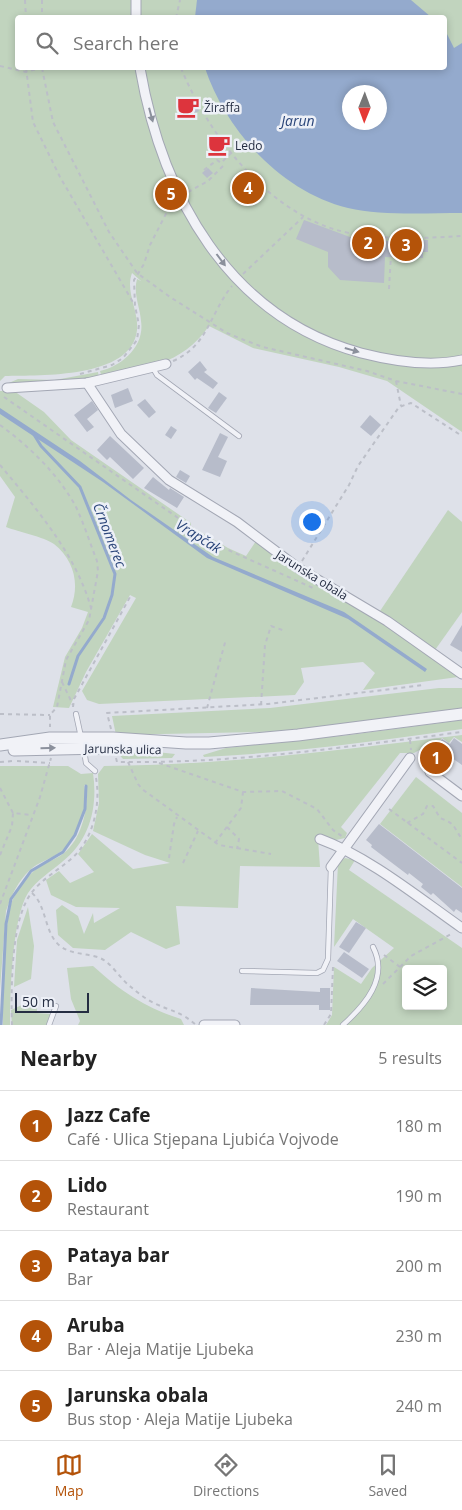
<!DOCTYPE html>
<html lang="en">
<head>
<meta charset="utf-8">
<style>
  :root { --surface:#fff; --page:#f2f2f2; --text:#222; --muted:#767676; --line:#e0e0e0; --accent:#b45309 }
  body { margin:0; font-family:"Open Sans",sans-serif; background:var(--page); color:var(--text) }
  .controls { position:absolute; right:15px; bottom:15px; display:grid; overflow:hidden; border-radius:5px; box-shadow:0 2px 8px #0003 }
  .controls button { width:45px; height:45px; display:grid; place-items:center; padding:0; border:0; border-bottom:1px solid var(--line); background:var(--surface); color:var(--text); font:25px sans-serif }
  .compass { position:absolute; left:342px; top:85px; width:45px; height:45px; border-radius:50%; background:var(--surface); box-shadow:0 2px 8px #0003; rotate:181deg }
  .scale { position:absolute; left:15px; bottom:12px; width:74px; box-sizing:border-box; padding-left:5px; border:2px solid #252d42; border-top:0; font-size:14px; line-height:18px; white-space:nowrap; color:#252d42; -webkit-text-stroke:4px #edf0f7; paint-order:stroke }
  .you { position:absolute; left:311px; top:521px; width:18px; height:18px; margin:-12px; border:4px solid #fff; border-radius:50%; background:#1a73e8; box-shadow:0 0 0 8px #1a73e833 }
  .badge { display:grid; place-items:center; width:32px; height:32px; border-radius:50%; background:var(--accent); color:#fff; font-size:16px; font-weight:700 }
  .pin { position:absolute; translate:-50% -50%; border:2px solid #fff; box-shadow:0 1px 5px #0006 }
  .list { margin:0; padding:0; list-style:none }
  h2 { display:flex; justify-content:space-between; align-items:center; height:65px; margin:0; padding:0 20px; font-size:21px }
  h2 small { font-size:16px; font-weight:400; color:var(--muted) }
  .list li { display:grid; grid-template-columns:32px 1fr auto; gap:15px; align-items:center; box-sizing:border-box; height:70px; padding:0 20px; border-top:1px solid var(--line) }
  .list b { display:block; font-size:19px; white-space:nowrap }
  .list p { margin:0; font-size:16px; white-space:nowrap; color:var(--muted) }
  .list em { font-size:16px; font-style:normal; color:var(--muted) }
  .icon { flex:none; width:28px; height:28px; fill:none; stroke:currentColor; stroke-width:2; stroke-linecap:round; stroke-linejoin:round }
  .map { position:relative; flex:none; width:462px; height:1025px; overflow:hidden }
  .search { position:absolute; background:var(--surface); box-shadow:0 2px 8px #0003; left:15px; right:15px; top:15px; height:55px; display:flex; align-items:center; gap:12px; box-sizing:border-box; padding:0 18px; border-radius:5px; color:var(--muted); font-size:19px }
  .sheet { height:415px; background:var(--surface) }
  nav { display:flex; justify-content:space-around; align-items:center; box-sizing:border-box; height:70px; border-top:1px solid var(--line); background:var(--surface); font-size:14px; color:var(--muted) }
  nav a { display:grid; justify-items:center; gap:2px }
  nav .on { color:var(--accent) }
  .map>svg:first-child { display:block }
  .green { fill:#c1d4be; fill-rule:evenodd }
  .water { fill:#94aacd; fill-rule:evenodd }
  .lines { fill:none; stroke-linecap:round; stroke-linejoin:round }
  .stream { stroke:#94aacd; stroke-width:3 }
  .building { fill:#b7bcca }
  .service-casing { stroke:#a3a7b4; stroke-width:6 }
  .minor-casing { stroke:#a3a7b4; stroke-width:11 }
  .tertiary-casing { stroke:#a3a7b4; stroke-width:13 }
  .path { stroke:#bcbfc8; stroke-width:2; stroke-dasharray:4 4; stroke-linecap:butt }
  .service { stroke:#f1f2f7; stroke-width:4.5 }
  .minor { stroke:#f1f2f7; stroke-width:9 }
  .tertiary { stroke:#f1f2f7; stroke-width:11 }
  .oneway { fill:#8b909c }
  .labels { text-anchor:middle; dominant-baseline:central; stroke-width:5; stroke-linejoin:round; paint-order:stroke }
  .poi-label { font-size:12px; fill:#252d42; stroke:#edf0f7; text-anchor:start }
  .street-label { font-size:12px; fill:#252d42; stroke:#edf0f7 }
  .water-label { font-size:14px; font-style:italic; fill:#2b467a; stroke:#edf0f7 }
</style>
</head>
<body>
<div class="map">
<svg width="462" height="1025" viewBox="0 0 462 1025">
  <rect width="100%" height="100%" fill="#dee1e9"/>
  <g class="green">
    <path d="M0 0H462V432L387 381 339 367 253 348 209 326C181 366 145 367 102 378L100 371C122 366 145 346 141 321 140 307 133 294 137 279L141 281 132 273C125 292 139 311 137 330 132 379 40 375 5 376L0 381ZM18 18H444V68H18ZM350 92H380V122H350Z"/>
    <path d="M98 372 99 378 2 386 18 379 55 380Z"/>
    <path d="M0 391H14L44 412 71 440 191 523V526L228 548 246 556 256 541 382 621 458 675V677L363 690 375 673 363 662 301 668 304 682 295 695 99 704 87 700 82 691 136 598 130 595 86 672 69 708 53 707 65 657 82 628 88 612 71 607C80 584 74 560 54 544 44 537 19 532 6 527L15 497 0 476Z"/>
    <path d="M448 510 462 522V612L435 650 380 611Z"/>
    <path d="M439 688H462V708L297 731 116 735 112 716 270 708Z"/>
    <path d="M462 720V729C376 741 291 753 204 757L203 755 226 748 349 735Z"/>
    <path d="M462 735V742L454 737 449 743 442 738 434 749 427 746 414 753H400L341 827 347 833 345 838 336 840 320 834 318 839 320 867 240 866 238 908 176 906 180 944 166 949 131 932 105 950 73 948 58 935 56 910 62 905 78 916 84 934 93 913 94 923 120 908 76 907 51 895 46 880 59 871 70 883 94 872 78 854 92 834 133 869 170 863 145 855 93 831 99 803 98 774 104 766C224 765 342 750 462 735Z"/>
    <path d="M147 751 175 754 172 758 123 759 118 753Z"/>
    <path d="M0 766H68L81 774 93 773C98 807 90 840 62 862 50 872 37 880 28 893 12 918 10 994 10 1025H3C3 999 3 920 13 899 20 885 30 872 43 864 50 861 58 858 64 853 82 838 88 809 87 786L84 785C89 806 78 839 60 852 51 859 38 862 30 870 18 881 11 896 6 911L0 989Z"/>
    <path d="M416 777 462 813V887L380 824Z"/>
    <path d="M345 858 355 860 349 870 462 948V1025H326L332 1015 334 967 361 984 372 968 394 948 353 919 334 947 338 863ZM406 969H443V1006H406Z"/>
    <path d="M28 907 34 946 31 979 14 987 17 940Z"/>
    <path d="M93 966C122 992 144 1007 181 1019L184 1025H78L80 1021 71 999 67 968Z"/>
    <path d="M24 1004 37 1005V1013L51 1014 47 1025H12L11 1010Z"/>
  </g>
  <g class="water">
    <path d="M197 0H411L431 17H195Z"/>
    <path d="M445 30 454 48 462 43V213C428 213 381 216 348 208 282 192 226 131 205 68H444ZM380 92V122H350V92Z"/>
    <path d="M0 408 80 461 131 500 213 557 344 612 427 669 425 672 348 619 207 558 103 482 0 414Z"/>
  </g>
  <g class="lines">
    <g class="stream">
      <path d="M33 433 41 446 80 487 115 574 112 595 104 618 78 656 69 684"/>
      <path d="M1 1025 6 924 11 899 31 871 63 852 75 835 85 809 86 786"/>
    </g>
  </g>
  <g class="building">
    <path d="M192 97 199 111 191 115 184 101Z"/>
    <path d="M208 168 213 173 207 178 202 173Z"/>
    <path d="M246 175 255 184 247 192 238 182Z"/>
    <path d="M304 220 350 237 386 238V241L428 240V252H423V258L385 257 384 283 340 280 328 267V252L296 239Z"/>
    <path d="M200 361 207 370 204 372 218 383 213 389 197 378 195 380 188 372Z"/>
    <path d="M128 388 133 401 115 408 111 395Z"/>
    <path d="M219 392 227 398 216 413 208 408Z"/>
    <path d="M145 399 156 412 149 418 137 405Z"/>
    <path d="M92 401 98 410 87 419 94 427 87 432 74 415Z"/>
    <path d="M370 415 381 425 371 436 360 427Z"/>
    <path d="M171 426 177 430 171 439 165 435Z"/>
    <path d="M220 433 228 437 218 457 227 461 220 477 202 470Z"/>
    <path d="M110 436 144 468 133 479 110 457 107 460 97 450Z"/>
    <path d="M180 470 190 476 186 483 176 477Z"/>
    <path d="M153 477 169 490 170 488 184 497 177 508 144 488Z"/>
    <path d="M462 625V652L450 645Z"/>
    <path d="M454 738 462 744V765L452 758 447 767 430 756 442 739 450 744Z"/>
    <path d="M379 824 462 888V913L456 909 454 912 433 893 431 895 421 887 423 884 409 873 408 875 371 847 372 845 366 840Z"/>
    <path d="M356 922 366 928 349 953 339 947Z"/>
    <path d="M344 952 369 969 362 978 337 961Z"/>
    <path d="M251 988 320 992V988H330V1010H319V1005H250Z"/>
  </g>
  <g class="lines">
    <defs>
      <g id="service">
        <path d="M153 368 157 375 239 436"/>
        <path d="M76 714 81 737"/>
        <path d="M84 750 86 763 95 771"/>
        <path d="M242 971 317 973 323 970 328 959 331 867"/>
        <path d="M49 1025 56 1006"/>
        <path d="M343 1025C365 1005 389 978 373 947"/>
      </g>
      <g id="minor">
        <path d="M136 0V18"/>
        <path d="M140 68C162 195 228 317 361 353 392 361 430 367 462 360"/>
        <path d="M87 383 121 434 169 480 237 522 298 568 387 621 462 674"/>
        <path d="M7 388 87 383 166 364"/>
        <path d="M430 772 462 796"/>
        <path d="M320 839C369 857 419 898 462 928"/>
        <path d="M331 867 410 758"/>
        <path d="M204 1025H235"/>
      </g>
      <g id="tertiary">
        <path d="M0 745 50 738H113L186 743H209L298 735 462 714"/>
        <path d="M14 750 148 747"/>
      </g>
    </defs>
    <use href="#service" class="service-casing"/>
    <use href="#minor" class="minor-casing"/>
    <use href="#tertiary" class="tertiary-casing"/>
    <g class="path">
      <path d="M25 0 26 18"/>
      <path d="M42 0V18"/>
      <path d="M176 18 180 0"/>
      <path d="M0 66 26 72 40 68"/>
      <path d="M26 68 33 122 60 177 134 304"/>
      <path d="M42 68 53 122 109 232 137 273 170 297 227 333 244 340 263 347 367 371 396 381 462 394"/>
      <path d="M181 68C210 139 275 222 355 234 390 240 427 238 462 236"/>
      <path d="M204 170 217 160 221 163 231 153"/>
      <path d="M167 191 169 196"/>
      <path d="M188 192 208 181 223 166 221 163"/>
      <path d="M243 274 303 217"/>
      <path d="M389 289 392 237"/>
      <path d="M173 361C208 346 210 313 232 286"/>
      <path d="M80 374 112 365 123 358 137 340 139 325 135 306 134 280 144 264 150 245 173 200"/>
      <path d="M396 381 401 406"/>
      <path d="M4 397 217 545 313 588"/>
      <path d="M0 425C29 446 59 475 76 507 84 524 90 543 97 561L98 571 89 620 66 660 57 707 50 715V727"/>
      <path d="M0 465C35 507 76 554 91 608"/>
      <path d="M302 561 349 485 358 466 399 407 411 403 462 436"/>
      <path d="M62 682 73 705"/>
      <path d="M261 705 265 645 271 626 285 631"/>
      <path d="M73 707 74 699 130 597"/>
      <path d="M207 708 226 639"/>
      <path d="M0 714 50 715"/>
      <path d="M111 729 107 713 268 704 424 685"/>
      <path d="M410 740 411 750"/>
      <path d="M116 758 117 762H128C241 763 351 746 462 732"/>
      <path d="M17 761 50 763"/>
      <path d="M0 762 13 761"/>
      <path d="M128 762 138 784 142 789 219 845 271 854"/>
      <path d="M159 763 243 792 282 791 317 809 333 830 343 837"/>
      <path d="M0 788 13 813"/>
      <path d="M389 809 462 863"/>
      <path d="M407 823 423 814 427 806H433L440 818C456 824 452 825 462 839"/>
      <path d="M227 827 239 839 237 849"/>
      <path d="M215 843 241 808 243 792"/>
      <path d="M0 855 12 826 13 813 32 815"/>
      <path d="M169 858 174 824 177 817"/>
      <path d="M183 863 198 831"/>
      <path d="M32 893C47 906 44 933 60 946 72 955 87 953 100 958 112 963 120 979 131 987 138 993 147 1000 156 1004 173 1012 180 1011 196 1025"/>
      <path d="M0 904 40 797 51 758"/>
      <path d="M384 955 400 967"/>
      <path d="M383 984 411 956 453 933"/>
      <path d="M12 1025C11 992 11 934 25 904 34 883 55 873 71 859 93 841 101 804 96 778"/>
      <path d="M324 1025 331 1014 333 967"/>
    </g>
    <use href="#service" class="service"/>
    <use href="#minor" class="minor"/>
    <use href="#tertiary" class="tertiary"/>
  </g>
  <defs><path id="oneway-solid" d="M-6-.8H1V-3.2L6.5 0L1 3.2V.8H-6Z" transform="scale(1.25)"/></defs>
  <g class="oneway">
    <use href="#oneway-solid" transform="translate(151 115) rotate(75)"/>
    <use href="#oneway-solid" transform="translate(221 260) rotate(53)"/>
    <use href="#oneway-solid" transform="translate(352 350) rotate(16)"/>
    <use href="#oneway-solid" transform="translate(48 748) rotate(-1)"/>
  </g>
  <defs>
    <symbol id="cafe-bare" viewBox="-9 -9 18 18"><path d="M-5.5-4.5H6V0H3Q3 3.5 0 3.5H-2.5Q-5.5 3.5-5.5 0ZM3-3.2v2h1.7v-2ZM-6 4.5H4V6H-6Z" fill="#dd343d" stroke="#edf0f7" stroke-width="2.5" paint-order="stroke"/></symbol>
  </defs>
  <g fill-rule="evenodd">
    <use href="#cafe-bare" x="172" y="91" width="32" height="32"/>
    <use href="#cafe-bare" x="203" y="129" width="32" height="32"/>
  </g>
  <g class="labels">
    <g class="poi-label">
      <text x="204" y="107">Žiraffa</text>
      <text x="235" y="145">Ledo</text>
    </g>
    <g class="street-label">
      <text transform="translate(312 575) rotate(32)">Jarunska obala</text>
      <text transform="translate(123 749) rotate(1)">Jarunska ulica</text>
    </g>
    <g class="water-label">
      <text x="298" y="120">Jarun</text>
      <text transform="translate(110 535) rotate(69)">Črnomerec</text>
      <text transform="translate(199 536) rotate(32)">Vrapčak</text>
    </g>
  </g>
</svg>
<div class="controls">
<button><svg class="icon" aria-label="layers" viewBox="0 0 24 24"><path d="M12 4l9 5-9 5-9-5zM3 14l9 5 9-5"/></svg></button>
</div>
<svg class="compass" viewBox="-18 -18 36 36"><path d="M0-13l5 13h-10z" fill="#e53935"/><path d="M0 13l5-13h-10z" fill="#767676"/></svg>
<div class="scale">50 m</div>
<div class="you"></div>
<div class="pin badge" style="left:436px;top:758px">1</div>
<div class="pin badge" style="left:368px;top:243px">2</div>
<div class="pin badge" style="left:406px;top:245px">3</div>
<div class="pin badge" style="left:248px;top:188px">4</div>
<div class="pin badge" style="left:171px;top:194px">5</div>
<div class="search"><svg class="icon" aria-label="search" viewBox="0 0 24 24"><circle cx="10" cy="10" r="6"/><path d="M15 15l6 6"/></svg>Search here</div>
</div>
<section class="sheet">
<h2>Nearby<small>5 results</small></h2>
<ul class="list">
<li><span class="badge">1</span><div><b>Jazz Cafe</b><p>Café · Ulica Stjepana Ljubića Vojvode</p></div><em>180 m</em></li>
<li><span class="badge">2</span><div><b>Lido</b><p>Restaurant</p></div><em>190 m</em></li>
<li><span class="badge">3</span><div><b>Pataya bar</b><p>Bar</p></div><em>200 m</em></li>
<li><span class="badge">4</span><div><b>Aruba</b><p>Bar · Aleja Matije Ljubeka</p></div><em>230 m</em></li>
<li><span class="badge">5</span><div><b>Jarunska obala</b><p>Bus stop · Aleja Matije Ljubeka</p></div><em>240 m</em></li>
</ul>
</section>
<nav>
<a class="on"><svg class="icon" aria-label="map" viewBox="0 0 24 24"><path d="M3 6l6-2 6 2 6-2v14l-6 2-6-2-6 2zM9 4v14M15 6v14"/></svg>Map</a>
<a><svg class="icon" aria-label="directions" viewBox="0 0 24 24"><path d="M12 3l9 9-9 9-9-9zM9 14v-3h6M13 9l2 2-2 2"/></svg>Directions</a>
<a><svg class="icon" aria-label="saved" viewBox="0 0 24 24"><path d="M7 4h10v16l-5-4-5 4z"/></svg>Saved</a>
</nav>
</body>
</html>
